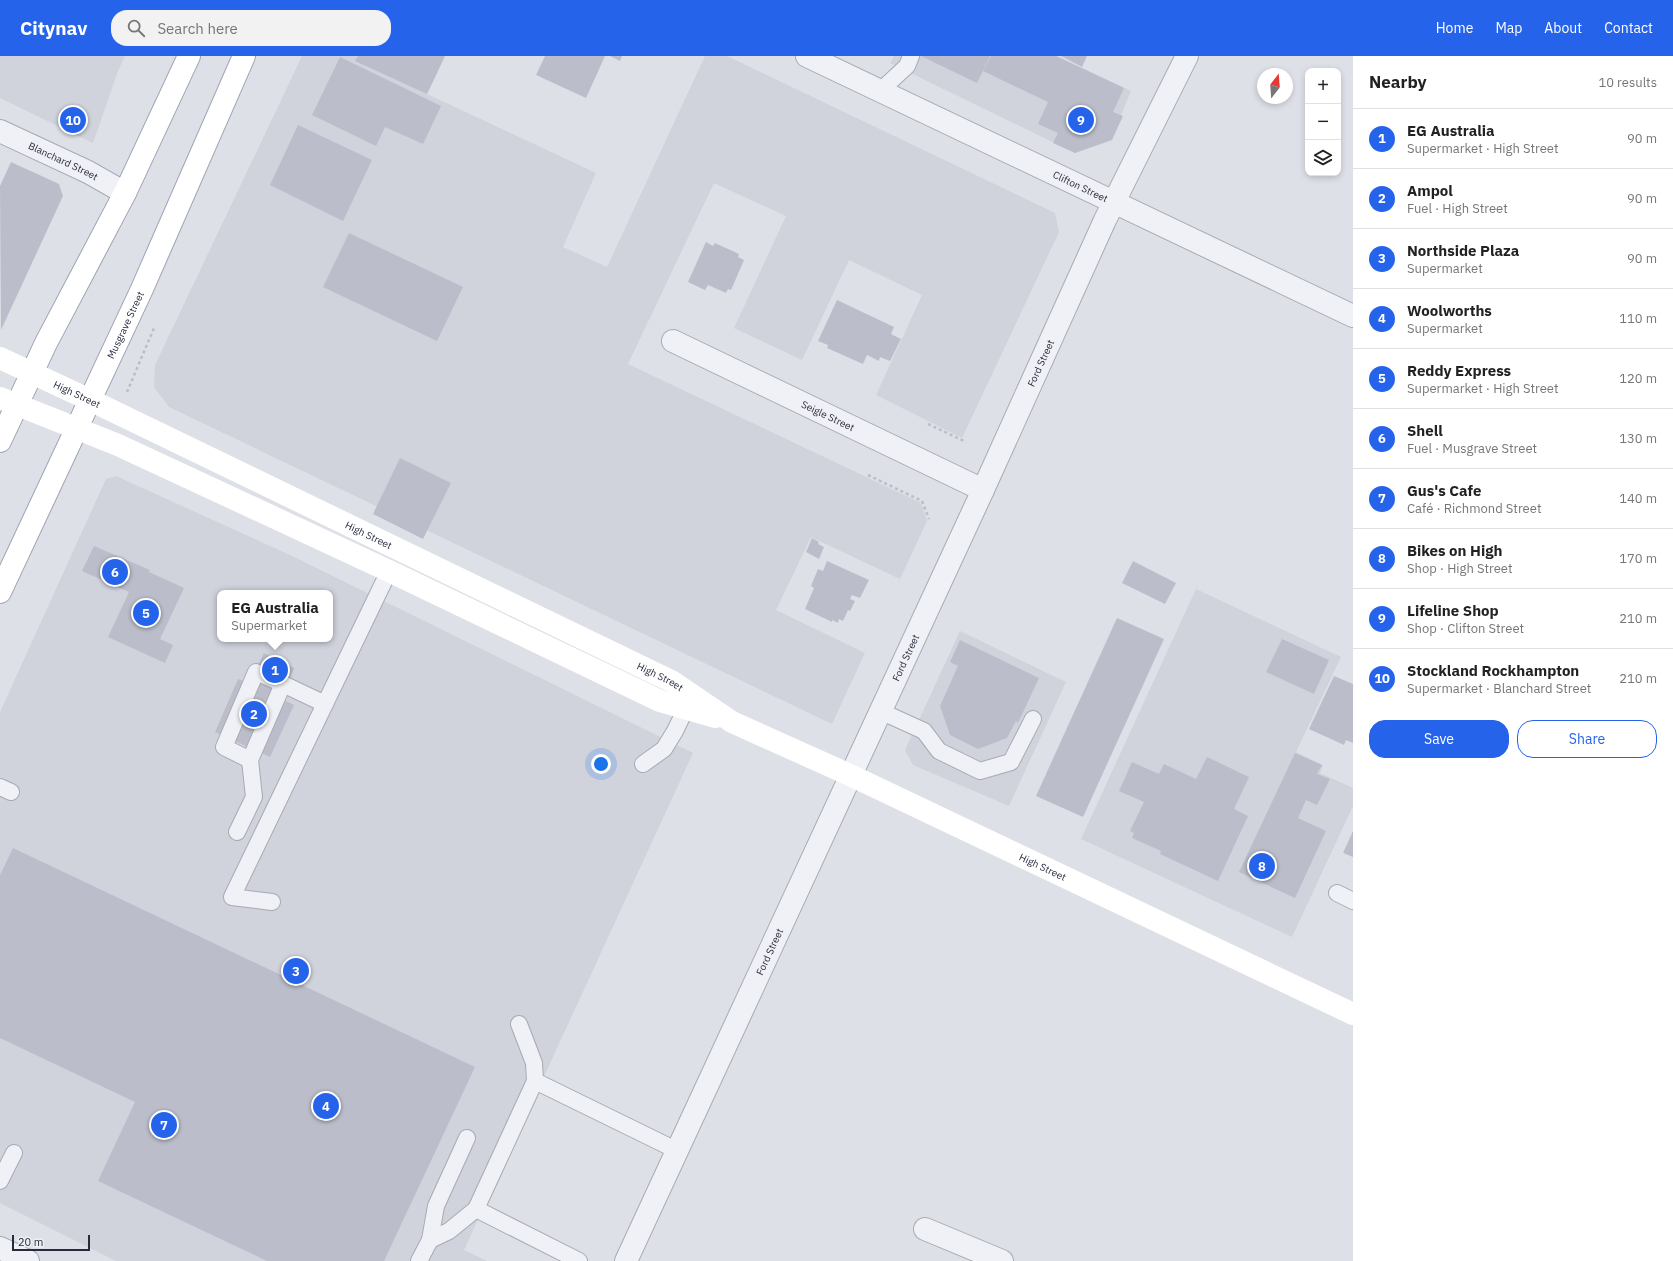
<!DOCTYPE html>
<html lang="en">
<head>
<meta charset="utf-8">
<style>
  :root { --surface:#fff; --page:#f2f2f2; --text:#222; --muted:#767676; --line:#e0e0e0; --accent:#2563eb }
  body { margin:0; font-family:"IBM Plex Sans",sans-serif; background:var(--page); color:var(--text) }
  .controls { position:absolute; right:12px; top:12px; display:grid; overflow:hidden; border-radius:8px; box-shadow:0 2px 6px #0003 }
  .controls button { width:36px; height:36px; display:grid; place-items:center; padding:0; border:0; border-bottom:1px solid var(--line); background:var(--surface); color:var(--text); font:20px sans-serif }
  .compass { position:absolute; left:1257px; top:12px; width:36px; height:36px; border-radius:50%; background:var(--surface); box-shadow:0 2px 6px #0003; rotate:17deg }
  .scale { position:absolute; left:12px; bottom:10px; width:78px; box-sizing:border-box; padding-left:4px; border:2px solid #272b3d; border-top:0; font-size:11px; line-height:14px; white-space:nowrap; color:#272b3d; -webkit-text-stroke:3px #edeff5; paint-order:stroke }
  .you { position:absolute; left:601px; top:708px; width:14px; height:14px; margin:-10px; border:3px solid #fff; border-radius:50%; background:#1a73e8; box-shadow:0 0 0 6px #1a73e833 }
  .badge { display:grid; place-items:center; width:26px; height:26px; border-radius:50%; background:var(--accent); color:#fff; font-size:13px; font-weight:700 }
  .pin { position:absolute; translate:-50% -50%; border:2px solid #fff; box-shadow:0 1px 4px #0006 }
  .popup { position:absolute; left:217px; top:534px; width:116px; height:52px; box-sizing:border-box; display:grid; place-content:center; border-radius:8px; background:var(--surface); filter:drop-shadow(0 1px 3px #0005); font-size:13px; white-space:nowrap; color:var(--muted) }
  .popup b { font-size:15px; color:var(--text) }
  .popup::after { content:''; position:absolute; left:50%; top:100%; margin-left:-8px; border:8px solid transparent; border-top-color:var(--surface) }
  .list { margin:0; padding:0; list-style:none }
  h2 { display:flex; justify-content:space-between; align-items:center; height:52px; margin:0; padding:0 16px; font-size:17px }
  h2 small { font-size:13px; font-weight:400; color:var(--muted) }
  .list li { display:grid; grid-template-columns:26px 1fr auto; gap:12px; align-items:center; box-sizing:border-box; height:60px; padding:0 16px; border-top:1px solid var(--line) }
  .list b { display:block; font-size:15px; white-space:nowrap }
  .list p { margin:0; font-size:13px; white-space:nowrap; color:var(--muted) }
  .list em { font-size:13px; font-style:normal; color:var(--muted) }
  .actions { display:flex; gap:8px; padding:12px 16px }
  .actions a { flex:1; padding:9px 0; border:1px solid var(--accent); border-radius:16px; text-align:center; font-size:14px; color:var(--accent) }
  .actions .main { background:var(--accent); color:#fff }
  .icon { flex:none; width:22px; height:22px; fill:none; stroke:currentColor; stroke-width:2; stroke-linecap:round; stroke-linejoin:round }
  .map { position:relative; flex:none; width:1353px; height:1205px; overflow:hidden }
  header { display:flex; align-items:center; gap:24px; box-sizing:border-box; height:56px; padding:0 20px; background:var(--accent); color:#fff }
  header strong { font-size:19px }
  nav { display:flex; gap:22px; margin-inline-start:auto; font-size:14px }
  .search { width:280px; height:36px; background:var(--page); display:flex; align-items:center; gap:10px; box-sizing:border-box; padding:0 14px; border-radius:16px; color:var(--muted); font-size:15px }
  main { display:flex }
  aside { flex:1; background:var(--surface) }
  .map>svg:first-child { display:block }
  .built { fill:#d0d2dc; fill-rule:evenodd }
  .building { fill:#bbbeca }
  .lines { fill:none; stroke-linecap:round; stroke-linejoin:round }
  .service-casing { stroke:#a7aab4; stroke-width:18 }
  .minor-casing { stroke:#a7aab4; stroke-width:24 }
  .primary-casing { stroke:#9da2b2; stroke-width:24 }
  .path { stroke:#bcbec6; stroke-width:2.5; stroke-dasharray:3 3; stroke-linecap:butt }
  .service { stroke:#f0f1f6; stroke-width:16 }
  .minor { stroke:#f0f1f6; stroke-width:22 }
  .secondary { stroke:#fff; stroke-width:22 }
  .primary { stroke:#fff; stroke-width:22 }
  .labels { text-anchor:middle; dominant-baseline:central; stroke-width:3; stroke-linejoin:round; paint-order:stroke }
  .street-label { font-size:10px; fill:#272b3d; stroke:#edeff5 }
</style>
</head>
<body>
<header>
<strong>Citynav</strong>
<div class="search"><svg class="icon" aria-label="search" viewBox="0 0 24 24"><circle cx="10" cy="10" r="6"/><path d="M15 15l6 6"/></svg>Search here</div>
<nav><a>Home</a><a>Map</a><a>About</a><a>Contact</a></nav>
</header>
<main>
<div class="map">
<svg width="1353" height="1205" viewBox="0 0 1353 1205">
  <rect width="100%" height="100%" fill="#dee0e7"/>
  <g class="built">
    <path d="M0 0H125L118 15 93 87 0 42Z"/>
    <path d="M302 0H445L427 38 596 117 563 191 607 211 705 0H727L1055 157 1059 176 962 382 876 339 922 239 849 204 802 304 734 272 786 160 714 127 628 308 921 447 927 465 900 523 811 481 776 554 865 597 832 668 169 351 154 331 155 309Z"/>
    <path d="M894 0H1057L1131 35 1111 83 1075 97 890 7Z"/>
    <path d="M116 420 290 499 693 697 464 1194 487 1205H116L0 1147V656L106 423ZM220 537H330V583H220Z"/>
    <path d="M1196 533 1341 601 1296 696 1323 709 1320 717 1353 732V750L1292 881 1081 783Z"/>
    <path d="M960 575 1066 626 1009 750 913 709 905 694Z"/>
  </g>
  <g class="building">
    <path d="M358 0H445L427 38 355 5Z"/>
    <path d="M545 0H605L586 42 536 19Z"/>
    <path d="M610 0H622L620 5Z"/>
    <path d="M921 0H990L977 27Z"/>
    <path d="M991 0H1056L1124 32 1113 56 1123 60 1112 84 1075 97 1053 87 1058 77 1038 68 1048 46 983 15Z"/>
    <path d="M1061 0H1087L1082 11Z"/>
    <path d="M340 1 441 50 423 88 385 71 376 90 312 59Z"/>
    <path d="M298 69 372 104 343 165 270 129Z"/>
    <path d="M11 106 59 128 63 140 1 274 0 130Z"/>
    <path d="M349 177 463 231 437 285 323 231Z"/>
    <path d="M706 186 713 190 715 187 739 198 738 201 744 204 731 234 728 233 726 237 708 229 705 234 688 226Z"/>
    <path d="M837 244 894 271 891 278 901 283 890 305 880 301 879 305 867 299 863 308 827 292 828 289 818 285Z"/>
    <path d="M400 402 451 427 423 483 373 458Z"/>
    <path d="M812 482 819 486 818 488 824 491 819 503 806 496Z"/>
    <path d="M94 490 150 514 149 516 184 532 160 583 173 589 165 607 108 581 129 536 82 515Z"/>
    <path d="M827 505 869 524 860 542 852 539 850 543 855 545 850 555 848 554 843 565 839 563 838 567 832 564V566L805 553 814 532 811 530 818 513 823 515Z"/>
    <path d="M1133 505 1176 527 1165 548 1122 527Z"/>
    <path d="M1117 562 1164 583 1083 761 1036 740Z"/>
    <path d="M1282 583 1329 604 1314 638 1266 616Z"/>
    <path d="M960 584 1039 622 1018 667 1016 665 1007 682 978 693 950 679 940 650 958 610 950 606Z"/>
    <path d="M264 597 294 612 280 642 294 649 270 701 215 676 238 623 250 627Z"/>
    <path d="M1334 620 1353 628V687L1346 684 1344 689 1309 673Z"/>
    <path d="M1295 697 1322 709 1317 718 1330 723 1317 749 1306 744 1298 762 1326 775 1295 842 1239 816Z"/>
    <path d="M1207 701 1249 721 1234 753 1248 760 1218 825 1160 798 1161 795 1132 782 1134 777 1130 775 1144 746 1119 735 1132 706 1159 718 1164 708 1196 723Z"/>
    <path d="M1353 775V801L1343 797Z"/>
    <path d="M13 792 475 1011 384 1205H267L98 1125 135 1046 0 982V819Z"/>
  </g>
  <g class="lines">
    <defs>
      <g id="service">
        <path d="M880 35 907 10 911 0"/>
        <path d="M880 655 924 675 939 695 980 715 1011 706 1033 663"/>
        <path d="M250 704 224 691 256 616 283 628"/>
        <path d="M643 708 664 693 675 675 690 644"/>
        <path d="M0 731 11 736"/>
        <path d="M237 776 254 741 250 704 283 628 325 648"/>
        <path d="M1337 837 1353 845"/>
        <path d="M272 846 232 841 389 515"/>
        <path d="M519 968 534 1007 535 1025 676 1094"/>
        <path d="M535 1025 476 1153 579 1205"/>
        <path d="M0 1125 14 1097"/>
        <path d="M430 1184 449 1175 476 1153"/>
        <path d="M419 1205 430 1184 436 1150 467 1082"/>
      </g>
      <g id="minor">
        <path id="s1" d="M807 0 1353 260"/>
        <path id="s2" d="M0 75 88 116 125 137"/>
        <path id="s3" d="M673 285 983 434"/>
        <path d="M925 1173 1002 1205"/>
        <path d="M0 1192 28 1205"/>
        <path id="s4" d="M626 1205 983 434 1105 164 1187 0"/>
      </g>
      <g id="primary">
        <path d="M0 385 46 287 125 137 189 0"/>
        <path id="s6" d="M0 536 142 233 244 0"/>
      </g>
    </defs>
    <use href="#service" class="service-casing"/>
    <use href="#minor" class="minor-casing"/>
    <use href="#primary" class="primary-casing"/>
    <g class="path">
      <path d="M127 336 154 272 153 270"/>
      <path d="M928 368 964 385"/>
      <path d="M868 419 922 445 929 463"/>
    </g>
    <use href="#service" class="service"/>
    <use href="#minor" class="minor"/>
    <g class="secondary">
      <path id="s5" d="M0 302 90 344 673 626 732 666 850 719 1353 958"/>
      <path d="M0 342 118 389 389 515 660 645 715 661"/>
    </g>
    <use href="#primary" class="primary"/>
  </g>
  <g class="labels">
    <g class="street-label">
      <text stroke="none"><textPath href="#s2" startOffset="70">Blanchard Street</textPath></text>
      <text stroke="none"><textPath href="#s1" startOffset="303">Clifton Street</textPath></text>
      <text stroke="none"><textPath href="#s6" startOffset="295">Musgrave Street</textPath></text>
      <text stroke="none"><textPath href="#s4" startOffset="989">Ford Street</textPath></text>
      <text stroke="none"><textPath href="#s5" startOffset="85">High Street</textPath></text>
      <text stroke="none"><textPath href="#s3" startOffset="172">Seigle Street</textPath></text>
      <text stroke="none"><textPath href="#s5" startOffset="409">High Street</textPath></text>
      <text stroke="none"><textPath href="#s4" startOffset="665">Ford Street</textPath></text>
      <text stroke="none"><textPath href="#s5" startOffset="733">High Street</textPath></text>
      <text stroke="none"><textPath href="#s5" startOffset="1161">High Street</textPath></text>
      <text stroke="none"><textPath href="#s4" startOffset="341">Ford Street</textPath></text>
    </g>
  </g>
</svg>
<div class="controls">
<button>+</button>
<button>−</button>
<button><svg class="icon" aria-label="layers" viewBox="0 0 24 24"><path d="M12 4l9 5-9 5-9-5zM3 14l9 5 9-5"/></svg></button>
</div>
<svg class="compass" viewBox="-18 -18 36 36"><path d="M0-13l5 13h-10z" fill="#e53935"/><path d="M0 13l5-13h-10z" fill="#767676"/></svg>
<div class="scale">20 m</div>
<div class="you"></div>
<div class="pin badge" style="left:275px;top:614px">1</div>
<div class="popup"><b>EG Australia</b>Supermarket</div>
<div class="pin badge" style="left:254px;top:658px">2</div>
<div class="pin badge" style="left:296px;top:915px">3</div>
<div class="pin badge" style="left:326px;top:1050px">4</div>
<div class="pin badge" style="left:146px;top:557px">5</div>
<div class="pin badge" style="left:115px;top:516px">6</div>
<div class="pin badge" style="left:164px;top:1069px">7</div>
<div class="pin badge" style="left:1262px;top:810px">8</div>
<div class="pin badge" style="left:1081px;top:64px">9</div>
<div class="pin badge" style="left:73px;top:64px">10</div>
</div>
<aside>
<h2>Nearby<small>10 results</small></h2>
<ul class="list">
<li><span class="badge">1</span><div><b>EG Australia</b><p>Supermarket · High Street</p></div><em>90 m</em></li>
<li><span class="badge">2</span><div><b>Ampol</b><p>Fuel · High Street</p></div><em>90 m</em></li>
<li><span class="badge">3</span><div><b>Northside Plaza</b><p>Supermarket</p></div><em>90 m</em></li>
<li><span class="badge">4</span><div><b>Woolworths</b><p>Supermarket</p></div><em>110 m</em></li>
<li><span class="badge">5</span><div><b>Reddy Express</b><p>Supermarket · High Street</p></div><em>120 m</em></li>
<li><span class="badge">6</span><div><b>Shell</b><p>Fuel · Musgrave Street</p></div><em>130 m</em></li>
<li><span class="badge">7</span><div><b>Gus's Cafe</b><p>Café · Richmond Street</p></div><em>140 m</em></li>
<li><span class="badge">8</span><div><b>Bikes on High</b><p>Shop · High Street</p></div><em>170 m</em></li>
<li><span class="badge">9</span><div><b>Lifeline Shop</b><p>Shop · Clifton Street</p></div><em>210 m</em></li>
<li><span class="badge">10</span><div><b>Stockland Rockhampton</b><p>Supermarket · Blanchard Street</p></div><em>210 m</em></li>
</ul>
<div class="actions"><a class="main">Save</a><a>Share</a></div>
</aside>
</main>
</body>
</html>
